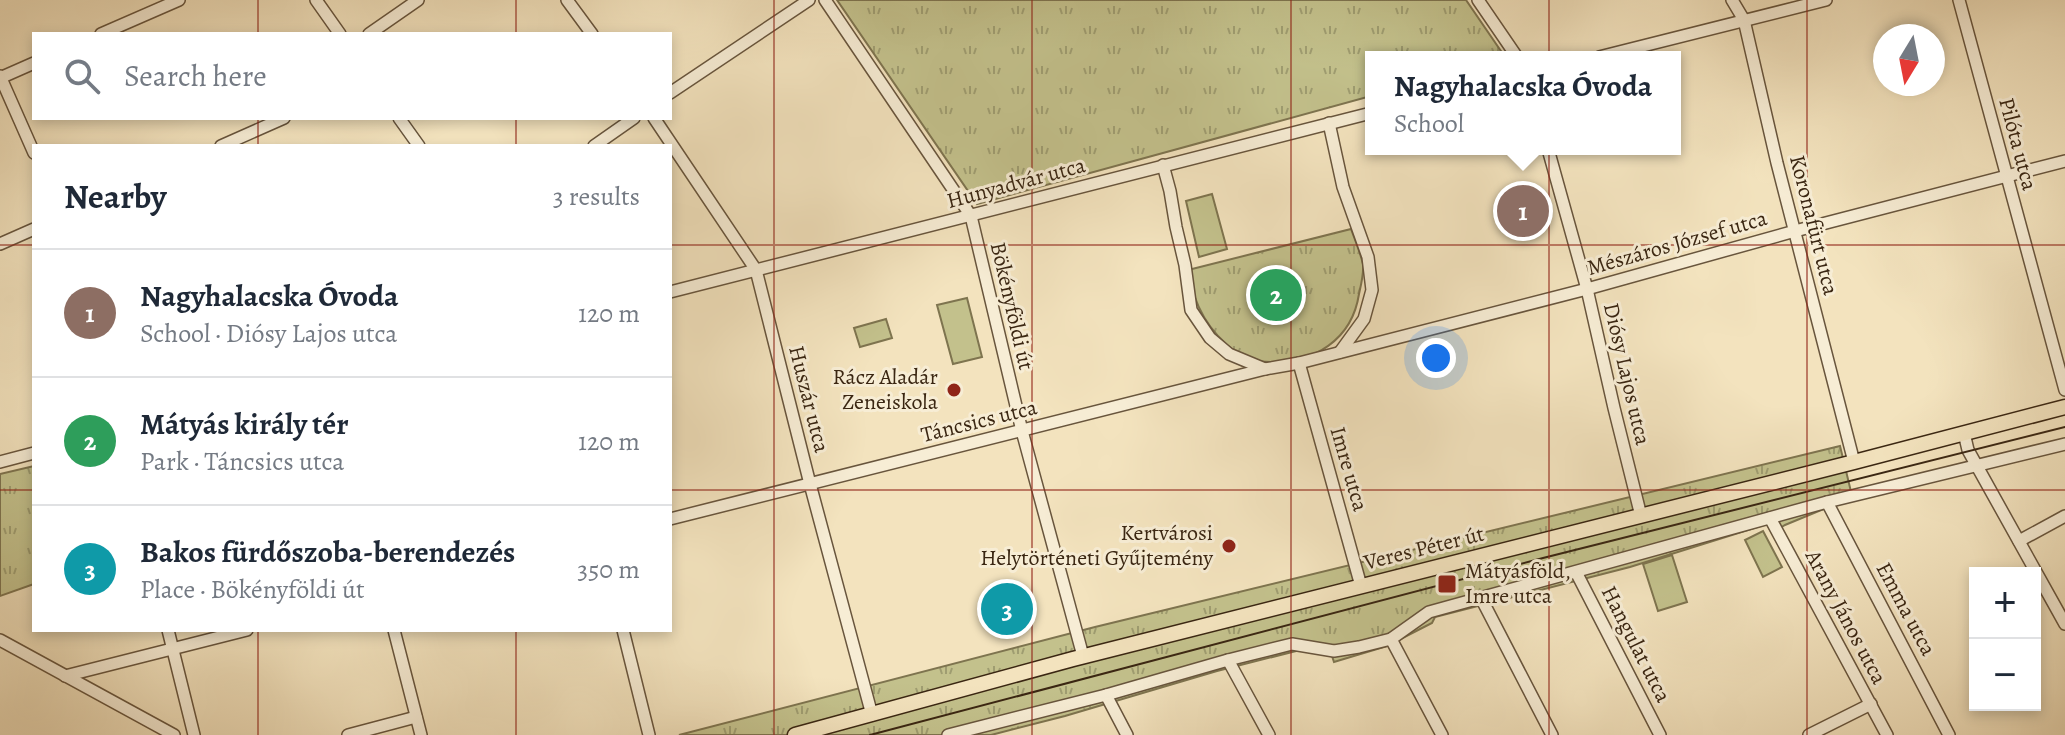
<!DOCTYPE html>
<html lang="en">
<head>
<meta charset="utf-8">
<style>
  :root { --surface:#fff; --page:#f2f2f3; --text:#1f2937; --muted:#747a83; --line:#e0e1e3; --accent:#111827 }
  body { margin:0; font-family:Alegreya,serif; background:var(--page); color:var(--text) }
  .controls { position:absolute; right:24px; bottom:24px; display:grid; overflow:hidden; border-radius:0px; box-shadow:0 4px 12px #0003 }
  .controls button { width:72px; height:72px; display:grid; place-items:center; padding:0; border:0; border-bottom:2px solid var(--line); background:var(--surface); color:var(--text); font:40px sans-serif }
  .compass { position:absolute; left:1873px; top:24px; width:72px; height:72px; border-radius:50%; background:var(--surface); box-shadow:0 4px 12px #0003; rotate:190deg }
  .you { position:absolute; left:1436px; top:358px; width:28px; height:28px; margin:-20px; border:6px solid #fff; border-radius:50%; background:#1a73e8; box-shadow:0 0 0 12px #1a73e833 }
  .badge { display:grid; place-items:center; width:52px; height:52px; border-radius:50%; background:var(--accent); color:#fff; font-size:26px; font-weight:700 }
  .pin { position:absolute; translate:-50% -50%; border:4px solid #fff; box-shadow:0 2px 8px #0006 }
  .popup { position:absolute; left:1365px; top:51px; width:316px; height:104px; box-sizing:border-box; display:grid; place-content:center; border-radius:0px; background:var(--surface); filter:drop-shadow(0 2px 6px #0005); font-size:26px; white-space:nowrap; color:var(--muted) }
  .popup b { font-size:30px; color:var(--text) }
  .popup::after { content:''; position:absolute; left:50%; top:100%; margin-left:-16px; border:16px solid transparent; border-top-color:var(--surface) }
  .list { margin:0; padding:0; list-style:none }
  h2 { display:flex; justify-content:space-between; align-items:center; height:104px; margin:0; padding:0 32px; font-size:34px }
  h2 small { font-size:26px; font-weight:400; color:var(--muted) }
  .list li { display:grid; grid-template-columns:52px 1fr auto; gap:24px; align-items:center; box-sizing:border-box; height:128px; padding:0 32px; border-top:2px solid var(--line) }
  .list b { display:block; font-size:30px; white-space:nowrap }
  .list p { margin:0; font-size:26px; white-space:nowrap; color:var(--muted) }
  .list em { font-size:26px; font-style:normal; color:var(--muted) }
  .icon { flex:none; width:44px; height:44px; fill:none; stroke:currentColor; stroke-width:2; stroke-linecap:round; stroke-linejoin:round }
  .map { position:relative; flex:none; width:2065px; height:735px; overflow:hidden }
  .search { position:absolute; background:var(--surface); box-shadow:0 4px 12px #0003; left:32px; top:32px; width:640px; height:88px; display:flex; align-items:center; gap:20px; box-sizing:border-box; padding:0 28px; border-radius:0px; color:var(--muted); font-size:30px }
  .panel { position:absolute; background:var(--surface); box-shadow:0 4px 12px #0003; left:32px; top:144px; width:640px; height:488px; border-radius:0px }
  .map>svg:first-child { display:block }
  .grass { fill:url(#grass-tufts); stroke:#7e744f; stroke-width:2 }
  .garden { fill:#c3c18c; stroke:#7e744f; stroke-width:2 }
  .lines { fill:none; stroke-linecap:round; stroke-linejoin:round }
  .minor-casing { stroke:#68553d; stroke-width:14 }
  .major-casing { stroke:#3a2612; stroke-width:17 }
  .minor { stroke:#f7edd5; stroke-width:11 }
  .major { stroke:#f3e3be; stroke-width:14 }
  .tram { stroke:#3a2612; stroke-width:2 }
  .grid { fill:none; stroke:#8f2418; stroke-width:2; stroke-opacity:0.55 }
  .poi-dot { fill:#8f2418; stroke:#f7edd5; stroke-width:3 }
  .labels { text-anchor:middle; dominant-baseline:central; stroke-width:6; stroke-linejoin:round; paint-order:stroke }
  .street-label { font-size:22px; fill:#3a2612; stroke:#f7edd5 }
  .poi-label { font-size:22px; fill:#3a2612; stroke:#f7edd5; text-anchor:end }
</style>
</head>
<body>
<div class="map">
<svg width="2065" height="735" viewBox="0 0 2065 735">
  <defs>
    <pattern id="grass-tufts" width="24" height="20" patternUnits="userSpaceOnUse" patternTransform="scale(2)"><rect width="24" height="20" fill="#c3c18c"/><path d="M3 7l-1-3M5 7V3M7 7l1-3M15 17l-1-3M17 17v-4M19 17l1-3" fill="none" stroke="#9f9d71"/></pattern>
  </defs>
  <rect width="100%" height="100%" fill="#f3e3be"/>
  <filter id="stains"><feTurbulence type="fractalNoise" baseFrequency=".0025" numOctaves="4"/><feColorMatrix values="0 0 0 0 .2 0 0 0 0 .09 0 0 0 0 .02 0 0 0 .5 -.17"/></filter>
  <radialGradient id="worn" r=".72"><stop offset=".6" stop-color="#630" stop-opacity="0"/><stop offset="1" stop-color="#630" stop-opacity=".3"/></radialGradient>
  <g class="grass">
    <path d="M837 0H1466L1505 57H1371V96L977 204Z"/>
    <path d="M1351 229C1355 240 1360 252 1363 264 1364 273 1361 285 1359 294 1352 340 1314 363 1271 362 1259 362 1245 359 1236 352 1208 332 1193 303 1188 270Z"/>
    <path d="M1840 446 1853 500 1826 508 1785 525 1772 533 1767 524 1630 567 1435 617 1432 623 1387 646 1334 662 1332 656 1304 649 1217 671 1065 716 991 735H679L1095 627Z"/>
    <path d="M34 466V584L0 596V474Z"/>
  </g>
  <g class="garden">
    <path d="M1212 194 1227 249 1199 257 1186 201Z"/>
    <path d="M967 298 982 357 953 364 937 305Z"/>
    <path d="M886 319 892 338 860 347 854 328Z"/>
    <path d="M1763 531 1782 567 1763 577 1745 540Z"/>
    <path d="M1672 555 1687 602 1658 611 1643 564Z"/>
  </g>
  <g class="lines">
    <defs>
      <g id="minor">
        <path d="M316 0 340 34"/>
        <path d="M567 0 592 34"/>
        <path d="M825 0 971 216 1022 431 1083 656"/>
        <path d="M1478 0 1517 57"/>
        <path d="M1732 0 1744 20 1777 163 1854 462"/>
        <path d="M1959 0 2065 390"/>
        <path d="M101 34 179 0"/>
        <path d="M369 34 418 0"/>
        <path d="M1599 57 1826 0"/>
        <path d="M0 76 34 153"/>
        <path d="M0 78 34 63"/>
        <path d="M670 93 809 0"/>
        <path d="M399 118 419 146"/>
        <path d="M654 118 756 270 810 484 872 715"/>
        <path d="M1329 123 1343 187 1368 257 1372 290 1364 319 1340 352"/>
        <path d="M221 146 284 118"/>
        <path d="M594 146 634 118"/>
        <path d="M1548 149 1587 289 1614 408 1641 516"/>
        <path d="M1163 165 1170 191 1176 227 1185 265 1191 310 1210 338 1229 354 1265 369"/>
        <path d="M0 244 34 229"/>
        <path d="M670 292 1371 113"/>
        <path d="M1299 363 1361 586"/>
        <path d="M1964 433 1968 450 2065 624"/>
        <path d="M0 462 34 453"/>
        <path d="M1827 502 1949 735"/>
        <path d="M1770 518 1887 735"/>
        <path d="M670 519 1265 369 1299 363 1587 289 1795 231 2065 161"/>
        <path d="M2019 541 2065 516"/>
        <path d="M1576 572 1660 735"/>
        <path d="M1481 598 1552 735"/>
        <path d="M168 630 194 735"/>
        <path d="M394 630 421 735"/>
        <path d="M623 630 649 735"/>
        <path d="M1391 639 1442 735"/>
        <path d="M0 640 174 735"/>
        <path d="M1228 660 1269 735"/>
        <path d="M65 676 247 630"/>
        <path d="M1106 695 1127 735"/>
        <path d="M348 735 416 717"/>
        <path d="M948 735 1106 695 1228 660 1292 644 1334 651 1359 647 1391 639 1429 612 1827 502 2065 444"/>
        <path d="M1809 735 1871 704"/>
      </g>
      <path id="major" d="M795 735 1073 659 1854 462 2065 407"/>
    </defs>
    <use href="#minor" class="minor-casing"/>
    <use href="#major" class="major-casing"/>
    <use href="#minor" class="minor"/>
    <use href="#major" class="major"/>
    <path class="tram" d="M870 735 1543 558 2065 427"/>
  </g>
  <path class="grid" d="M258 0V34M516 0V34M774 0V735M1032 0V735M1291 0V735M1549 0V735M1807 0V735M258 118V146M516 118V146M0 245H34M670 245H2065M0 490H34M670 490H2065M258 630V735M516 630V735"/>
  <g class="poi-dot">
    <circle cx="954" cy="390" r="8"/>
    <circle cx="1229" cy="546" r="8"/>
    <rect x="1437" y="574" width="20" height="20" rx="4"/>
  </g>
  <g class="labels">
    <g class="street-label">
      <text transform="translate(2018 144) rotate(75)">Pilóta utca</text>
      <text transform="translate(1016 183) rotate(-15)">Hunyadvár utca</text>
      <text transform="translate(1814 225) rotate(76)">Koronafürt utca</text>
      <text transform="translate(1677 243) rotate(-16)">Mészáros József utca</text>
      <text transform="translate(1012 306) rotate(77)">Bökényföldi út</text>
      <text transform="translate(1627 374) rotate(77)">Diósy Lajos utca</text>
      <text transform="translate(809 399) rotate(76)">Huszár utca</text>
      <text transform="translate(979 421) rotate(-14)">Táncsics utca</text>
      <text transform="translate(1349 469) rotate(74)">Imre utca</text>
      <text transform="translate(1424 548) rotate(-14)">Veres Péter út</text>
      <text transform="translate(1906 609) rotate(62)">Emma utca</text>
      <text transform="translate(1846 617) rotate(62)">Arany János utca</text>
      <text transform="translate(1636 644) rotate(63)">Hangulat utca</text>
    </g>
    <g class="poi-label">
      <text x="938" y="377">Rácz Aladár<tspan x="938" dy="25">Zeneiskola</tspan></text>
      <text x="1213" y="533">Kertvárosi<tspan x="1213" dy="25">Helytörténeti Gyűjtemény</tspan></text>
      <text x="1465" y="571" text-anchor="start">Mátyásföld,<tspan x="1465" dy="25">Imre utca</tspan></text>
    </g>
  </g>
  <rect width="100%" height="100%" filter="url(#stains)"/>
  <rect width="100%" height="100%" fill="url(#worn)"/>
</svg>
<div class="controls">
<button>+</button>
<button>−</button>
</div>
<svg class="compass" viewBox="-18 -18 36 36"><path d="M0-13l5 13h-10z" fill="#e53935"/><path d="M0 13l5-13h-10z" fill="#747a83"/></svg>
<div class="you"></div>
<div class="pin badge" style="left:1523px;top:211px;background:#8d6e63">1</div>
<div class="popup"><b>Nagyhalacska Óvoda</b>School</div>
<div class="pin badge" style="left:1276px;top:295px;background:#2e9e5b">2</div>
<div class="pin badge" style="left:1007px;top:609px;background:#0f9aa8">3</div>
<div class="search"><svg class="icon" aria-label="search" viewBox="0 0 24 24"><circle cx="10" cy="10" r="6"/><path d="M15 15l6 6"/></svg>Search here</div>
<section class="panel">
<h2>Nearby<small>3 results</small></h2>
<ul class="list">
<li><span class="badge" style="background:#8d6e63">1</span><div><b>Nagyhalacska Óvoda</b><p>School · Diósy Lajos utca</p></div><em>120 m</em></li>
<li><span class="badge" style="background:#2e9e5b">2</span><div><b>Mátyás király tér</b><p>Park · Táncsics utca</p></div><em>120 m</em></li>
<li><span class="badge" style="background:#0f9aa8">3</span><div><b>Bakos fürdőszoba-berendezés</b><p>Place · Bökényföldi út</p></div><em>350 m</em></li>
</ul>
</section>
</div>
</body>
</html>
